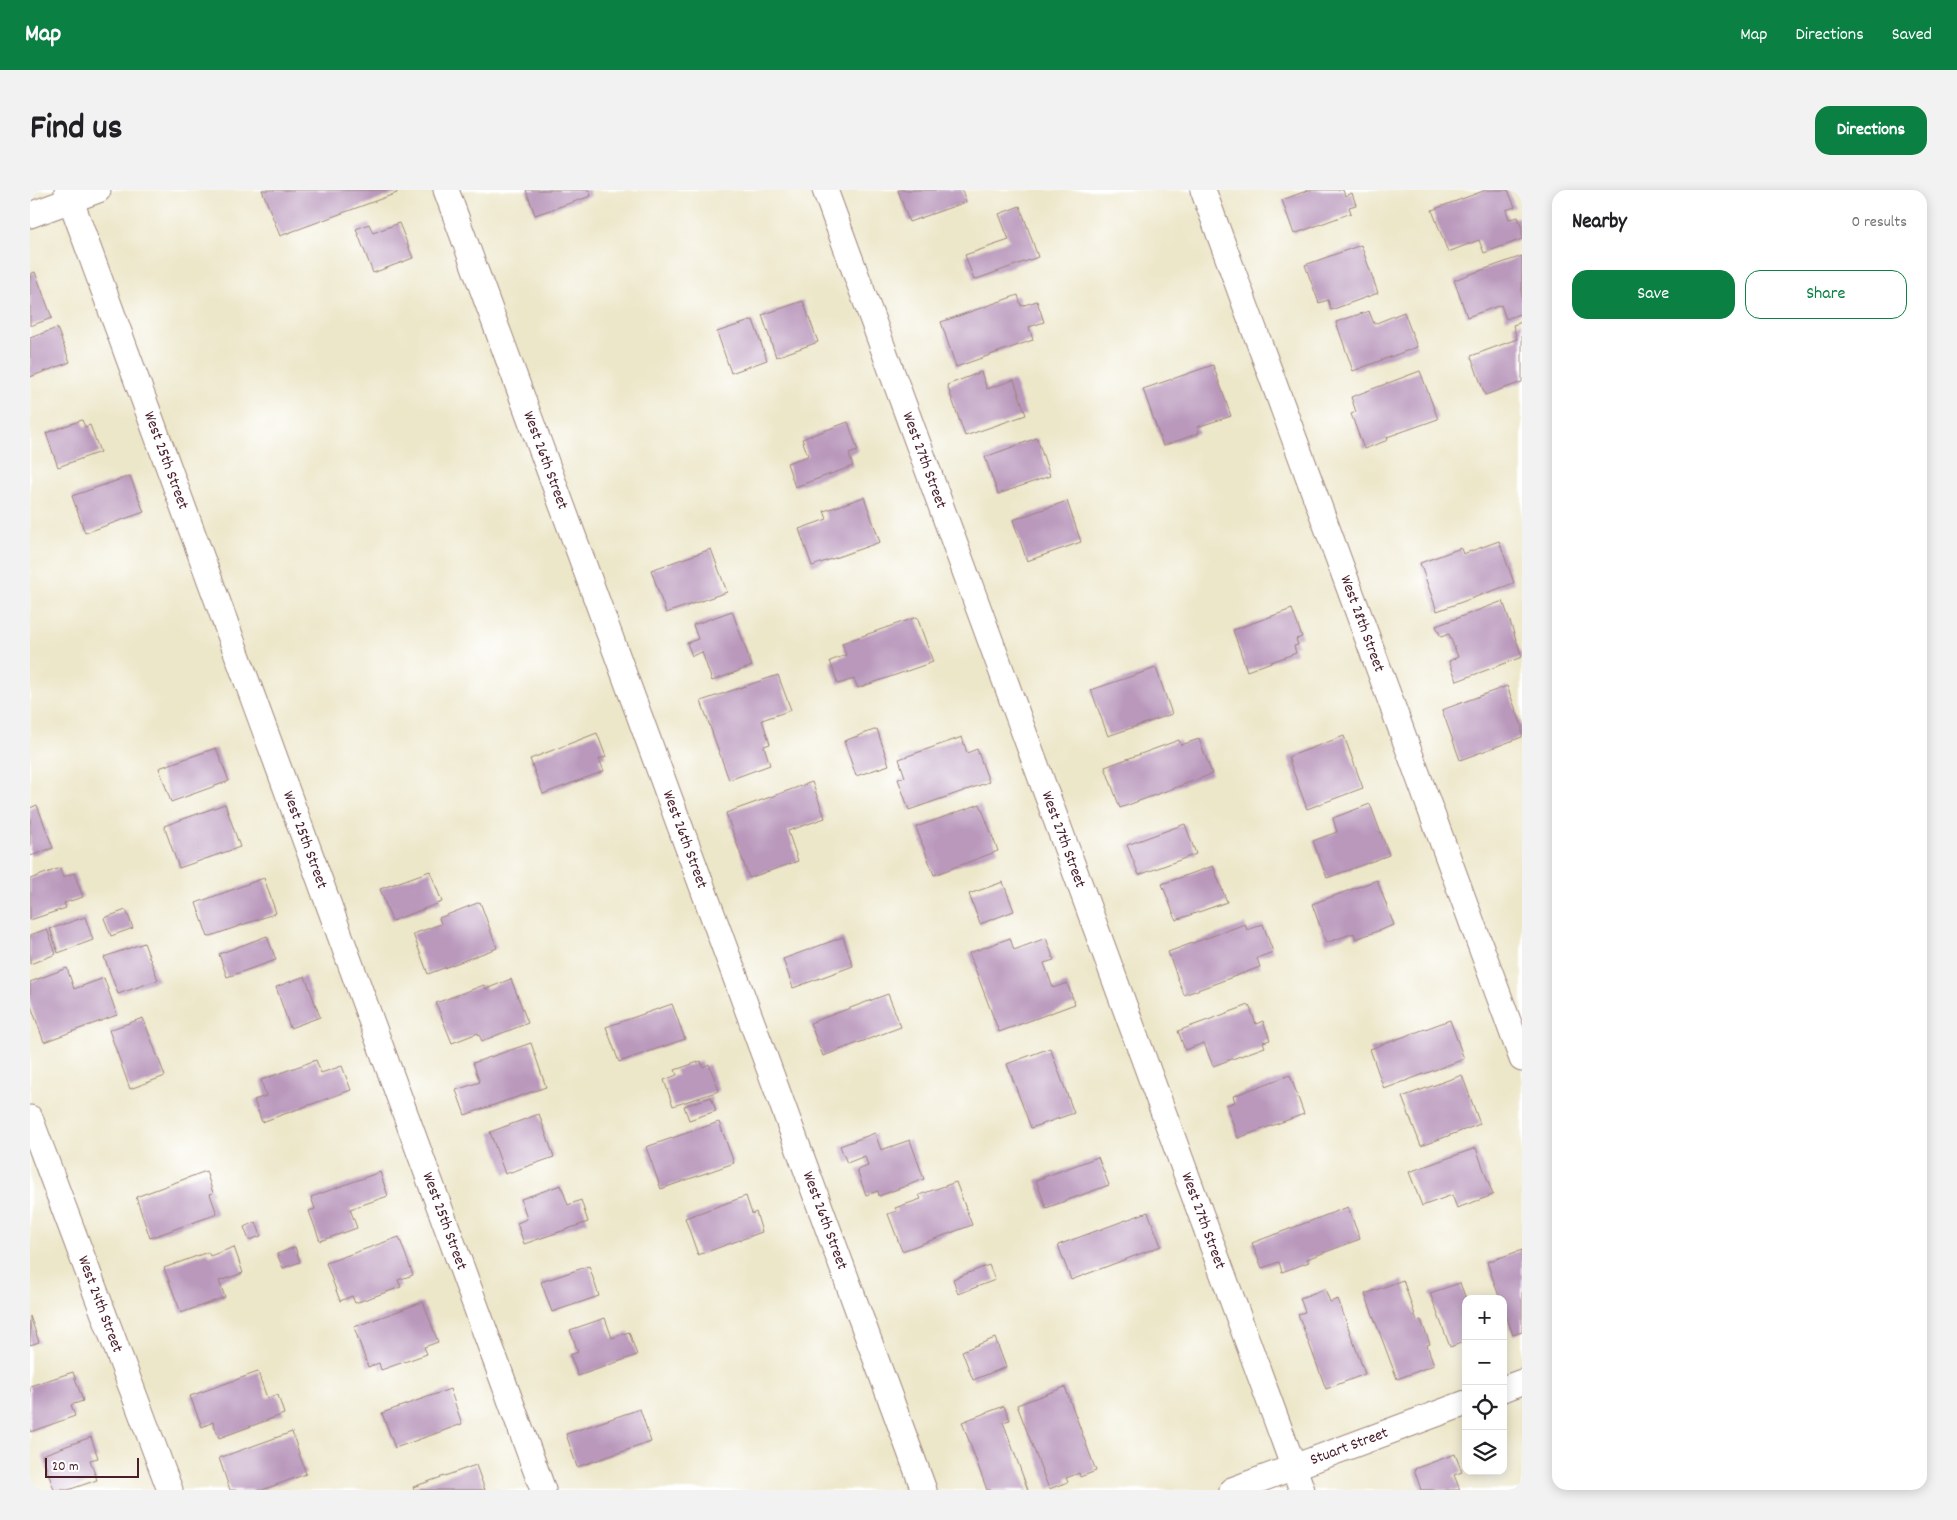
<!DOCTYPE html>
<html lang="en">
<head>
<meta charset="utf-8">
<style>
  :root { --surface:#fff; --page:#f2f2f2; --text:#202124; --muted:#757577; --line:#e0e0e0; --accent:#0b8043 }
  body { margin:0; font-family:Dekko,sans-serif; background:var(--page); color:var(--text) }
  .controls { position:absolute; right:15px; bottom:15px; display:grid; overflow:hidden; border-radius:10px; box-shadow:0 2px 12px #0003 }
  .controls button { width:45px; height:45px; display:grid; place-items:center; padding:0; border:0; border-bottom:1px solid var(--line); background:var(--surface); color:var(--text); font:25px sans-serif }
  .scale { position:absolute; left:15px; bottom:12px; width:94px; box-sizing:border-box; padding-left:5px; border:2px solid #4a1f2b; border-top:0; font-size:14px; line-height:18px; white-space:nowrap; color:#4a1f2b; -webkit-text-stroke:4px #fff; paint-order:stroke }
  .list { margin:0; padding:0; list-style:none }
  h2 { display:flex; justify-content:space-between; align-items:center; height:65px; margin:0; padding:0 20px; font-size:21px }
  h2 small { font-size:16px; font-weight:400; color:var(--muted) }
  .actions { display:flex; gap:10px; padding:15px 20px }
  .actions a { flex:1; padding:11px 0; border:1px solid var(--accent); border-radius:15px; text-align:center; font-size:18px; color:var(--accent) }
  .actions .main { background:var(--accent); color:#fff }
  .icon { flex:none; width:28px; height:28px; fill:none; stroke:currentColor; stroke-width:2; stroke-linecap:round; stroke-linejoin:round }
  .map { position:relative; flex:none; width:1492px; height:1300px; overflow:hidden; border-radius:15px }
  header { display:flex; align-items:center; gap:30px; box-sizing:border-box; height:70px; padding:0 25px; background:var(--accent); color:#fff }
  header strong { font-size:24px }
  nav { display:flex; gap:28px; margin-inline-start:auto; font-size:18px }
  .intro { display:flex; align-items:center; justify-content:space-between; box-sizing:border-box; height:120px; padding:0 30px }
  h1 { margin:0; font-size:35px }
  .button { padding:12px 22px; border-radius:15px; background:var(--accent); color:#fff; font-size:18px; font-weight:700 }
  main { display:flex; gap:30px; padding:0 30px }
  aside { flex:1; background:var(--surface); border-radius:15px; box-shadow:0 2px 12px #0003 }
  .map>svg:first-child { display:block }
  .building { fill:#b998bc }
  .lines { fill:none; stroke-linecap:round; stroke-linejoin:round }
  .minor-casing { stroke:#9c837a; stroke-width:27 }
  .minor { stroke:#fff; stroke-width:25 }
  .labels { text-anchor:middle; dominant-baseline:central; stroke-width:5; stroke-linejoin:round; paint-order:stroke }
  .street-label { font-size:16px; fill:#4a1f2b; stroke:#fff }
</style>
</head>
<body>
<header>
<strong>Map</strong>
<nav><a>Map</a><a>Directions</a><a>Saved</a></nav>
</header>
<div class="intro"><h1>Find us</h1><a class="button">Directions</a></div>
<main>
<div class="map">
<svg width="1492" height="1300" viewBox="0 0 1492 1300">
  <rect width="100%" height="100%" fill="#fff"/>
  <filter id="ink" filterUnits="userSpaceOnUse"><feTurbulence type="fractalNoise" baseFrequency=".02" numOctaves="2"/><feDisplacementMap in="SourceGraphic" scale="10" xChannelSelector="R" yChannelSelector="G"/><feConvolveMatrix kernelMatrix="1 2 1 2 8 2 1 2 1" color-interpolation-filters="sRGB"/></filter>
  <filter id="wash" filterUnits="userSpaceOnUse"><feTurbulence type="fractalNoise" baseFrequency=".0096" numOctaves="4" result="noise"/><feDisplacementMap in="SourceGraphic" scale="20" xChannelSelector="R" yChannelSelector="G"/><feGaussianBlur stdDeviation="1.12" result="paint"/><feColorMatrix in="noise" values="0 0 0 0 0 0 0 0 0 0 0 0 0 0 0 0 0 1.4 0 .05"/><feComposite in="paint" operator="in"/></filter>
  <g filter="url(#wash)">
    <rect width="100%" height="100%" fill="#ede7ca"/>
    <g id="blocks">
      <g class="building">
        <path d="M232 0H366L367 3 250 46Z"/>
        <path d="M496 0H559L561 6 505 25Z"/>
        <path d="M868 0H932L936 12 879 32Z"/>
        <path d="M1279 0H1313L1315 6 1322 3 1326 15 1319 17 1321 23 1264 44 1252 10Z"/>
        <path d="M1456 0H1478L1485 17 1476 20 1479 29 1488 27 1492 39V49L1454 63 1449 50 1418 62 1402 20Z"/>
        <path d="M990 16 1008 67 944 90 935 65 979 50 969 24Z"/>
        <path d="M369 33 383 68 343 83 326 39 339 34 343 43Z"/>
        <path d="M1331 55 1348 103 1301 120 1298 110 1289 113 1275 75Z"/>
        <path d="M1492 66V123L1476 129 1471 115 1437 127 1424 90Z"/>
        <path d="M5 82 22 128 0 136V84Z"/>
        <path d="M988 105 991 116 1007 111 1014 132 999 137 1003 150 926 177 911 132Z"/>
        <path d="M773 111 788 152 746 167 732 125Z"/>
        <path d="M1339 121 1344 134 1374 122 1387 157 1323 181 1306 132Z"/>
        <path d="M723 130 737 170 701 183 687 142Z"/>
        <path d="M1492 132V192L1455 205 1441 166 1487 149 1483 135Z"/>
        <path d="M27 138 40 172 0 187V148Z"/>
        <path d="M1183 175 1201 226 1167 237 1169 243 1133 256 1113 199Z"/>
        <path d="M1390 181 1408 229 1357 247 1358 250 1334 259 1321 224 1326 222 1321 207Z"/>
        <path d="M951 182 957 199 984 190 996 225 935 246 917 195Z"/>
        <path d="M52 230 55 237 60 235 70 262 28 277 16 243Z"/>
        <path d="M818 232 828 261 819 264 823 276 765 297 757 273 778 266 772 249Z"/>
        <path d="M1007 248 1020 286 968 304 955 267Z"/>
        <path d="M100 286 114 322 55 343 42 306Z"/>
        <path d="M834 307 850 352 782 376 769 339 797 329 794 321Z"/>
        <path d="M1037 311 1051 352 997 371 983 330Z"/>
        <path d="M1469 351 1484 393 1407 421 1390 373 1431 358 1433 364Z"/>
        <path d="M681 359 697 402 636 423 621 380Z"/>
        <path d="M1473 411 1492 467 1427 491 1419 471 1428 467 1419 444 1411 447 1406 436Z"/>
        <path d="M1262 419 1272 447 1266 449 1268 455 1264 456 1266 463 1217 481 1203 440Z"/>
        <path d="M702 421 722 476 682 491 672 462 662 466 657 453 668 449 663 435Z"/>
        <path d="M887 427 903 472 828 498 824 489 808 494 800 471 816 465 812 453Z"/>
        <path d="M1126 478 1142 524 1078 546 1061 500Z"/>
        <path d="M748 485 761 520 732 530 740 554 734 556 740 575 699 590 671 511Z"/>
        <path d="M1477 496 1492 536V547L1430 570 1412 520Z"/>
        <path d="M847 539 859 575 826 586 814 551Z"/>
        <path d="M567 543 576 567 569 569 574 581 513 604 500 569Z"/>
        <path d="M1314 546 1333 598 1277 619 1258 567Z"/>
        <path d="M932 547 937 563 947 559 959 592 879 620 868 589 875 587 869 569Z"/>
        <path d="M1169 549 1182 584 1090 618 1075 577 1149 550 1151 555Z"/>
        <path d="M186 558 199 591 141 612 129 578Z"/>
        <path d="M782 592 795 628 758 641 768 671 719 688 696 623Z"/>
        <path d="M195 614 210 657 149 678 134 636Z"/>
        <path d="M950 614 968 661 904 685 886 637Z"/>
        <path d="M1340 614 1359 665 1297 688 1283 651 1307 642 1303 628Z"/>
        <path d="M7 615 23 658 0 666V618Z"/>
        <path d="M1155 634 1166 664 1109 685 1097 655Z"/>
        <path d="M1183 676 1197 712 1146 730 1132 694Z"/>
        <path d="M30 678 33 687 44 683 53 707 34 713 36 718 0 730V689Z"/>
        <path d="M400 681 412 712 362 731 350 699Z"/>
        <path d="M234 688 246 723 178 747 166 713Z"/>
        <path d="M1347 690 1364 735 1326 749 1324 743 1296 753 1282 714Z"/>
        <path d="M973 692 984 721 950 734 939 704Z"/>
        <path d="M450 712 467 758 398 784 383 744 411 734 409 728Z"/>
        <path d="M96 720 103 738 81 746 74 728Z"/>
        <path d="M55 727 63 750 28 763 20 739Z"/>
        <path d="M1215 734 1217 740 1233 734 1243 762 1227 768 1230 777 1154 805 1138 762Z"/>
        <path d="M17 739 26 764 0 774V745Z"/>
        <path d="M237 746 246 770 197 787 189 764Z"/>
        <path d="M813 747 823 776 763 798 753 769Z"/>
        <path d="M980 748 984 760 1016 748 1024 770 1014 773 1023 798 1037 793 1045 814 969 842 939 763Z"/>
        <path d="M114 753 128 790 88 804 74 767Z"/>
        <path d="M37 778 44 799 74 788 87 825 14 852 0 813V792Z"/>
        <path d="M275 786 290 827 260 838 246 797Z"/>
        <path d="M481 789 498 833 452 851 448 843 422 853 406 813 454 795 456 799Z"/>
        <path d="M858 804 871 837 793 866 780 833Z"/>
        <path d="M642 814 655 849 589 872 576 837Z"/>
        <path d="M1219 815 1226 834 1233 831 1240 850 1233 852 1235 857 1183 876 1174 853 1155 860 1148 841Z"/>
        <path d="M113 828 135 886 100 899 79 840Z"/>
        <path d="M1420 830 1434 869 1354 899 1340 859Z"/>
        <path d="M501 853 516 897 435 925 426 900 450 892 443 873Z"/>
        <path d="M1020 858 1044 923 1001 938 977 874Z"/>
        <path d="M286 870 291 883 312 876 321 900 232 932 224 910 236 906 231 890Z"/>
        <path d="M671 871 673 877 679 874 689 901 643 916 634 890 647 885 645 880Z"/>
        <path d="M1260 885 1274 924 1208 948 1196 915 1205 912 1203 906Z"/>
        <path d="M1432 885 1450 934 1391 956 1372 907Z"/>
        <path d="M681 907 686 921 659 930 654 916Z"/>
        <path d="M509 924 524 967 475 984 460 942Z"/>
        <path d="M689 932 704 973 631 999 616 957Z"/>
        <path d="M845 943 851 960 880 950 894 989 849 1006 848 1001 836 1005 827 980 838 976 835 966 817 973 810 956Z"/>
        <path d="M1446 958 1463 1005 1427 1018 1422 1005 1392 1016 1379 982Z"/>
        <path d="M1068 967 1079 995 1016 1018 1006 990Z"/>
        <path d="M176 981 183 1003 180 1004 187 1024 120 1048 106 1007Z"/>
        <path d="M350 982 358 1006 320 1019 327 1038 290 1051 279 1021 285 1019 281 1007Z"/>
        <path d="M926 992 942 1035 872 1061 858 1024 867 1021 865 1018 891 1009 889 1005Z"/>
        <path d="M531 995 538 1015 551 1010 558 1032 494 1054 487 1033 497 1029 491 1009Z"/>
        <path d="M716 1006 722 1024 726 1022 732 1042 668 1065 655 1028Z"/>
        <path d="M1318 1017 1330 1049 1277 1069 1279 1072 1252 1082 1249 1072 1232 1078 1222 1053Z"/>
        <path d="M1118 1022 1131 1056 1041 1090 1028 1055Z"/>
        <path d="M226 1032 231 1046 219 1050 214 1037Z"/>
        <path d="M369 1047 383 1085 368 1090 371 1097 325 1113 322 1106 310 1111 296 1073Z"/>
        <path d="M204 1057 213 1083 189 1091 195 1107 151 1123 134 1078 178 1062 180 1066Z"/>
        <path d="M265 1057 270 1072 253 1078 247 1064Z"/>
        <path d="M1492 1060V1142L1483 1145 1473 1117V1109H1470L1457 1072Z"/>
        <path d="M959 1075 965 1090 928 1104 923 1089Z"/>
        <path d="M559 1076 569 1106 522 1122 511 1092Z"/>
        <path d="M1373 1090 1387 1131 1391 1130 1400 1154 1397 1155 1404 1175 1367 1189 1335 1104Z"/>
        <path d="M1430 1093 1436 1109V1151L1420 1157 1400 1103Z"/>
        <path d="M1295 1099 1300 1112 1308 1109 1335 1184 1296 1199 1268 1124 1275 1122 1270 1108Z"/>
        <path d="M393 1112 408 1152 394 1157 397 1164 351 1180 349 1173 338 1177 324 1137Z"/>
        <path d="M0 1126 9 1152 0 1155Z"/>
        <path d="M575 1128 582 1148 599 1142 607 1165 548 1186 540 1165 548 1162 540 1140Z"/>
        <path d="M965 1148 976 1177 943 1190 932 1161Z"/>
        <path d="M43 1182 53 1211 41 1215 45 1226 0 1242V1196Z"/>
        <path d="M228 1182 237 1208 248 1205 254 1224 189 1248 183 1232 172 1237 160 1206Z"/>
        <path d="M1035 1197 1066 1281 1050 1287 1049 1283 1036 1288 1038 1292 1019 1299 987 1215Z"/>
        <path d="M420 1199 432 1234 365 1258 352 1223Z"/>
        <path d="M974 1216 980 1230 973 1232 998 1300H957L932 1232Z"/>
        <path d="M610 1219 621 1252 547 1277 536 1244Z"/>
        <path d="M262 1242 276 1284 232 1300H200L189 1268Z"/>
        <path d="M61 1247 68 1268 60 1270 67 1290 38 1300H24L12 1265Z"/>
        <path d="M1425 1264 1432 1282 1424 1285 1430 1300H1391L1384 1279Z"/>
        <path d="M446 1275 455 1300H384L383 1297Z"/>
      </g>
    </g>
  </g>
  <g filter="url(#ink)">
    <use href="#blocks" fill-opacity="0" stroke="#9c837a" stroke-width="1"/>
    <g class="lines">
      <defs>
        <g id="minor">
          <path id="s1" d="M37 0 513 1300"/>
          <path id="s2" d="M416 0 894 1300"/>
          <path id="s3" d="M795 0 1272 1300"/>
          <path id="s4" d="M1173 0 1492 869"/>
          <path d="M0 25 68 0"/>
          <path id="s5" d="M0 928 140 1300"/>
          <path d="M1473 1199 1492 1192"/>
          <path id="s6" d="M1202 1300 1436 1213"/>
        </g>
      </defs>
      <use href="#minor" class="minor-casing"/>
      <use href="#minor" class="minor"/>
    </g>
  </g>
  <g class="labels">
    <g class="street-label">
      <text stroke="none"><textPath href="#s1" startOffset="288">West 25th Street</textPath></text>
      <text stroke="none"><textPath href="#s2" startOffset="288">West 26th Street</textPath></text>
      <text stroke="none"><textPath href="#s3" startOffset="288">West 27th Street</textPath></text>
      <text stroke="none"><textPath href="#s4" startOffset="462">West 28th Street</textPath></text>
      <text stroke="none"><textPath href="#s1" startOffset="692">West 25th Street</textPath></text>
      <text stroke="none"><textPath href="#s2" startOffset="692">West 26th Street</textPath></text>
      <text stroke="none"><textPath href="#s3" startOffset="692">West 27th Street</textPath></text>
      <text stroke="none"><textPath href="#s1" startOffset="1098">West 25th Street</textPath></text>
      <text stroke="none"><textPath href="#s2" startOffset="1098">West 26th Street</textPath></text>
      <text stroke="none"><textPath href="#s3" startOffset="1098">West 27th Street</textPath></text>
      <text stroke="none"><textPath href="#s5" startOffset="199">West 24th Street</textPath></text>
      <text stroke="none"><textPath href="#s6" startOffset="125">Stuart Street</textPath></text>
    </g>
  </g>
</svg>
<div class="controls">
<button>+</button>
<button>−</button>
<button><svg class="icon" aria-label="locate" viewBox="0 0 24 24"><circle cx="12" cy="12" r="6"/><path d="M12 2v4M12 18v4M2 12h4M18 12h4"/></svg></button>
<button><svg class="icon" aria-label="layers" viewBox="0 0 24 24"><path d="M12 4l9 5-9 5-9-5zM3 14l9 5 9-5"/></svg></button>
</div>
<div class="scale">20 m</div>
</div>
<aside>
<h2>Nearby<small>0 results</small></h2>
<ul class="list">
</ul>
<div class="actions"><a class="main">Save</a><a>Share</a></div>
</aside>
</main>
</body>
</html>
